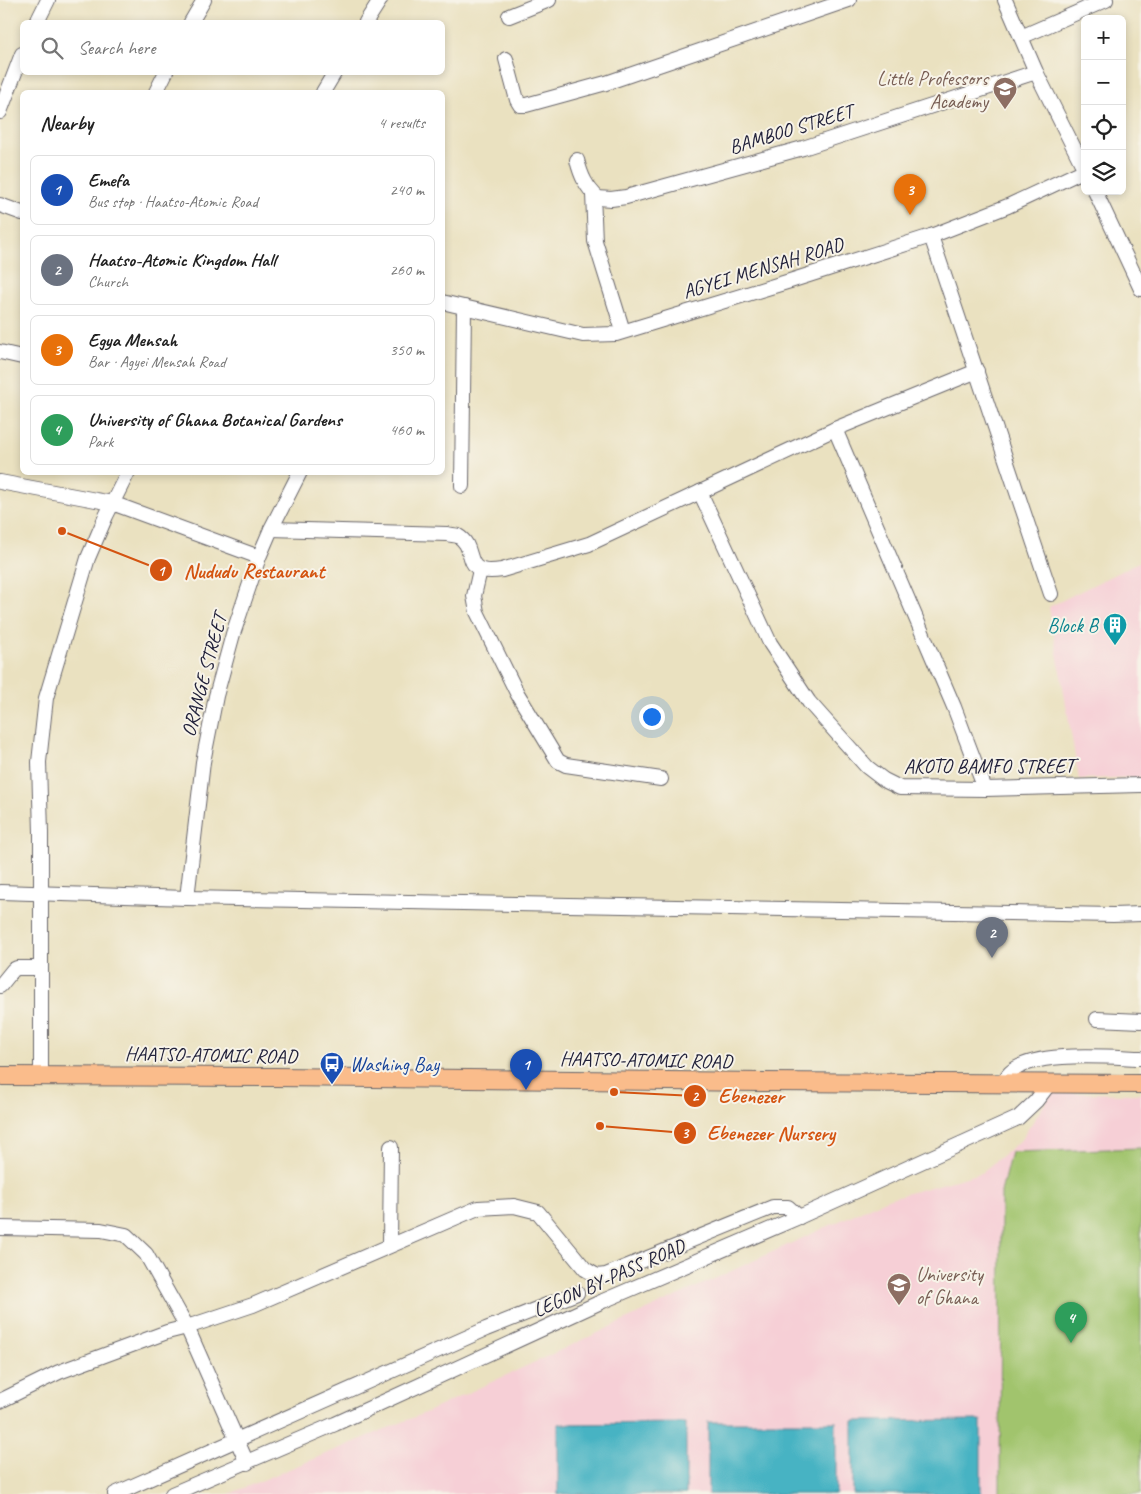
<!DOCTYPE html>
<html lang="en">
<head>
<meta charset="utf-8">
<style>
  :root { --surface:#fff; --page:#f2f2f2; --text:#222; --muted:#767676; --line:#e0e0e0; --accent:#0b8043 }
  body { margin:0; font-family:Caveat,sans-serif; background:var(--page); color:var(--text) }
  .controls { position:absolute; right:15px; top:15px; display:grid; overflow:hidden; border-radius:8px; box-shadow:0 2px 8px #0003 }
  .controls button { width:45px; height:45px; display:grid; place-items:center; padding:0; border:0; border-bottom:1px solid var(--line); background:var(--surface); color:var(--text); font:25px sans-serif }
  .you { position:absolute; left:651px; top:716px; width:18px; height:18px; margin:-12px; border:4px solid #fff; border-radius:50%; background:#1a73e8; box-shadow:0 0 0 8px #1a73e833 }
  .badge { display:grid; place-items:center; width:32px; height:32px; border-radius:50%; background:var(--accent); color:#fff; font-size:16px; font-weight:700 }
  .pin { position:absolute; translate:-50% -41px; filter:drop-shadow(0 1px 2px #0008) }
  .pin::after { content:''; position:absolute; top:26px; width:18px; height:15px; background:inherit; clip-path:polygon(0 0,100% 0,50% 100%) }
  .list { margin:0; padding:0; list-style:none }
  h2 { display:flex; justify-content:space-between; align-items:center; height:65px; margin:0; padding:0 20px; font-size:21px }
  h2 small { font-size:16px; font-weight:400; color:var(--muted) }
  .list li { display:grid; grid-template-columns:32px 1fr auto; gap:15px; align-items:center; box-sizing:border-box; height:70px; margin:0 10px 10px; padding:0 10px; border:1px solid var(--line); border-radius:8px }
  .list b { display:block; font-size:19px; white-space:nowrap }
  .list p { margin:0; font-size:16px; white-space:nowrap; color:var(--muted) }
  .list em { font-size:16px; font-style:normal; color:var(--muted) }
  .icon { flex:none; width:28px; height:28px; fill:none; stroke:currentColor; stroke-width:2; stroke-linecap:round; stroke-linejoin:round }
  .map { position:relative; flex:none; width:1141px; height:1494px; overflow:hidden }
  .search { position:absolute; background:var(--surface); box-shadow:0 2px 8px #0003; left:20px; top:20px; width:425px; height:55px; display:flex; align-items:center; gap:12px; box-sizing:border-box; padding:0 18px; border-radius:8px; color:var(--muted); font-size:19px }
  .panel { position:absolute; background:var(--surface); box-shadow:0 2px 8px #0003; left:20px; top:90px; width:425px; height:385px; border-radius:8px }
  .map>svg:first-child { display:block }
  .built { fill:#f6cfd6 }
  .green { fill:#a1c46d; stroke:#627354 }
  .water { fill:#46b3c3; stroke:#346a7f }
  .lines { fill:none; stroke-linecap:round; stroke-linejoin:round }
  .minor-casing { stroke:#68656a; stroke-width:16 }
  .major-casing { stroke:#68656a; stroke-width:20 }
  .minor { stroke:#fff; stroke-width:14 }
  .major { stroke:#fabc8b; stroke-width:18 }
  .labels { text-anchor:middle; dominant-baseline:central; stroke-width:4; stroke-linejoin:round; paint-order:stroke }
  .education-label { font-size:20px; fill:#785e54; stroke:#f7f3e8; text-anchor:end }
  .street-label { font-size:20px; fill:#22223b; stroke:#f7f3e8 }
  .culture-label { font-size:20px; fill:#0d838f; stroke:#f7f3e8; text-anchor:end }
  .transit-label { font-size:20px; fill:#164399; stroke:#f7f3e8; text-anchor:start }
  .leader { fill:none; stroke:#d45411; stroke-width:2 }
  .callout-dot { fill:#d45411; stroke:#f7f3e8; stroke-width:2 }
  .mark-label { font-size:15px; text-anchor:middle; font-weight:bold; fill:#fff }
  .callout-label { font-size:21px; text-anchor:middle; font-weight:bold; fill:#d45411; stroke:#f7f3e8; stroke-width:4; stroke-linejoin:round; paint-order:stroke }
</style>
</head>
<body>
<div class="map">
<svg width="1141" height="1494" viewBox="0 0 1141 1494">
  <rect width="100%" height="100%" fill="#f7f3e8"/>
  <filter id="ink" filterUnits="userSpaceOnUse"><feTurbulence type="fractalNoise" baseFrequency=".02" numOctaves="2"/><feDisplacementMap in="SourceGraphic" scale="10" xChannelSelector="R" yChannelSelector="G"/><feConvolveMatrix kernelMatrix="1 2 1 2 8 2 1 2 1" color-interpolation-filters="sRGB"/></filter>
  <filter id="wash" filterUnits="userSpaceOnUse"><feTurbulence type="fractalNoise" baseFrequency=".0096" numOctaves="4" result="noise"/><feDisplacementMap in="SourceGraphic" scale="20" xChannelSelector="R" yChannelSelector="G"/><feGaussianBlur stdDeviation="1.12" result="paint"/><feColorMatrix in="noise" values="0 0 0 0 0 0 0 0 0 0 0 0 0 0 0 0 0 1.4 0 .05"/><feComposite in="paint" operator="in"/></filter>
  <g filter="url(#wash)">
    <rect width="100%" height="100%" fill="#eae1c0"/>
    <g class="built">
      <path d="M1141 561V777L1079 779 1049 607Z"/>
      <path d="M1052 1093 1141 1094V1494H229L427 1412 887 1199 981 1173 1020 1141Z"/>
    </g>
    <path class="green" d="M1141 1148V1494H1000L1001 1192 1011 1152Z"/>
    <g class="water">
      <path d="M981 1420V1494H853V1421Z"/>
      <rect x="708" y="1422" width="128" height="72"/>
      <path d="M686 1423V1494H558V1424Z"/>
    </g>
  </g>
  <g filter="url(#ink)">
    <g class="lines">
      <defs>
        <g id="minor">
          <path d="M1005 0 1036 72 1085 170"/>
          <path d="M509 16 549 0"/>
          <path d="M37 22 48 0"/>
          <path d="M191 22 204 0"/>
          <path d="M366 22 380 0"/>
          <path d="M1021 37 1106 0"/>
          <path d="M506 59 517 100 520 105H526L606 83 849 0"/>
          <path d="M156 92 166 72"/>
          <path d="M323 92 335 72"/>
          <path d="M0 112 22 54"/>
          <path d="M577 160C581 176 586 187 598 198L611 199 626 197 803 148 1036 72"/>
          <path d="M1095 191 1141 289"/>
          <path d="M593 194 595 241 623 331"/>
          <path d="M0 205 22 213"/>
          <path d="M931 236 1051 594"/>
          <path d="M442 302 583 335 616 334 790 281 931 236 1008 206 1085 170"/>
          <path d="M0 352 22 357"/>
          <path d="M835 429 954 707 985 789"/>
          <path d="M0 482 112 503 259 557"/>
          <path d="M462 486 464 307"/>
          <path d="M700 492 770 643 809 702 867 767 884 780 900 788 985 789 1141 785"/>
          <path d="M271 529 447 534C450 535 455 535 458 536 479 548 459 577 502 570L589 544 835 429 977 371"/>
          <path d="M480 570 474 596 477 612 517 693 558 761 566 765 661 779"/>
          <path d="M0 892 187 898 1113 915 1141 914"/>
          <path d="M187 898 203 762 216 696 233 634 259 557 271 529 300 472"/>
          <path d="M0 986 13 970 17 968H41"/>
          <path d="M1097 1019 1141 1021"/>
          <path d="M41 1075V833L39 762 46 698 88 558 106 516 128 472"/>
          <path d="M1003 1083C1005 1080 1007 1076 1010 1073 1033 1050 1109 1057 1141 1058"/>
          <path d="M0 1228 101 1230 126 1235 146 1254 187 1327 247 1463"/>
          <path d="M390 1245 391 1147"/>
          <path d="M0 1401 59 1372 167 1332 187 1327 253 1305 478 1208 514 1206 538 1212 585 1269 597 1276 606 1275 773 1207H788L799 1217"/>
          <path d="M115 1494 486 1329 577 1293"/>
          <path d="M172 1494 335 1424 603 1301 799 1217 1018 1118 1036 1101 1050 1083"/>
        </g>
        <path id="major" d="M0 1076 276 1077 764 1082 1141 1084"/>
      </defs>
      <use href="#minor" class="minor-casing"/>
      <use href="#major" class="major-casing"/>
      <use href="#minor" class="minor"/>
      <use href="#major" class="major"/>
    </g>
  </g>
  <defs>
    <symbol id="school-pin" viewBox="-11 -11 22 30"><path d="M0 17L-7.5 6A9.5 9.5 0 1 1 7.5 6Z" fill="#8d6e63" stroke="#f7f3e8"/><path d="M0-5L7-2L0 1L-7-2ZM-4 1L0 2.5L4 1V4Q0 6-4 4Z" fill="#fff"/></symbol>
    <symbol id="building-pin" viewBox="-11 -11 22 30"><path d="M0 17L-7.5 6A9.5 9.5 0 1 1 7.5 6Z" fill="#0f9aa8" stroke="#f7f3e8"/><path d="M-4-6H4V6H1V3H-1V6H-4ZM-2.5-4.3h1.7v1.8h-1.7ZM.8-4.3h1.7v1.8H.8ZM-2.5-1h1.7V.8h-1.7ZM.8-1h1.7V.8H.8Z" fill="#fff"/></symbol>
    <symbol id="bus-pin" viewBox="-11 -11 22 30"><path d="M0 17L-7.5 6A9.5 9.5 0 1 1 7.5 6Z" fill="#1a4fb4" stroke="#f7f3e8"/><path d="M-5-6H5V4H4V6H2V4H-2V6H-4V4H-5ZM-3.5-4V0h7V-4ZM-3.5 1.2v1.5H-2V1.2ZM2 1.2v1.5H3.5V1.2Z" fill="#fff"/></symbol>
    <symbol id="university-pin" viewBox="-11 -11 22 30"><path d="M0 17L-7.5 6A9.5 9.5 0 1 1 7.5 6Z" fill="#8d6e63" stroke="#f7f3e8"/><path d="M0-5L7-2L0 1L-7-2ZM-4 1L0 2.5L4 1V4Q0 6-4 4Z" fill="#fff"/></symbol>
  </defs>
  <g fill-rule="evenodd">
    <use href="#school-pin" x="991" y="75" width="28" height="38"/>
    <use href="#building-pin" x="1101" y="611" width="28" height="38"/>
    <use href="#bus-pin" x="318" y="1050" width="28" height="38"/>
    <use href="#university-pin" x="885" y="1271" width="28" height="38"/>
  </g>
  <g class="labels">
    <g class="education-label">
      <text x="988" y="78">Little Professors<tspan x="988" dy="23">Academy</tspan></text>
      <text x="916" y="1274" text-anchor="start">University<tspan x="916" dy="23">of Ghana</tspan></text>
    </g>
    <g class="street-label">
      <text transform="translate(791 129) rotate(-17)">BAMBOO STREET</text>
      <text transform="translate(763 268) rotate(-17)">AGYEI MENSAH ROAD</text>
      <text transform="translate(204 675) rotate(-75)">ORANGE STREET</text>
      <text x="989" y="766">AKOTO BAMFO STREET</text>
      <text transform="translate(211 1055) rotate(1)">HAATSO-ATOMIC ROAD</text>
      <text transform="translate(646 1060) rotate(1)">HAATSO-ATOMIC ROAD</text>
      <text transform="translate(609 1278) rotate(-24)">LEGON BY-PASS ROAD</text>
    </g>
    <g class="culture-label">
      <text x="1098" y="625">Block B</text>
    </g>
    <g class="transit-label">
      <text x="350" y="1064">Washing Bay</text>
    </g>
  </g>
  <path class="leader" d="M62 531L161 570M614 1092L695 1096M600 1126L685 1133"/>
  <g class="callout-dot">
    <circle cx="62" cy="531" r="5"/>
    <circle cx="614" cy="1092" r="5"/>
    <circle cx="600" cy="1126" r="5"/>
    <circle cx="161" cy="570" r="12"/>
    <circle cx="695" cy="1096" r="12"/>
    <circle cx="685" cy="1133" r="12"/>
  </g>
  <g class="mark-label">
    <text x="161" y="576">1</text>
    <text x="695" y="1101">2</text>
    <text x="685" y="1138">3</text>
  </g>
  <g class="callout-label">
    <text x="254" y="578">Nududu Restaurant</text>
    <text x="751" y="1103">Ebenezer</text>
    <text x="771" y="1140">Ebenezer Nursery</text>
  </g>
</svg>
<div class="controls">
<button>+</button>
<button>−</button>
<button><svg class="icon" aria-label="locate" viewBox="0 0 24 24"><circle cx="12" cy="12" r="6"/><path d="M12 2v4M12 18v4M2 12h4M18 12h4"/></svg></button>
<button><svg class="icon" aria-label="layers" viewBox="0 0 24 24"><path d="M12 4l9 5-9 5-9-5zM3 14l9 5 9-5"/></svg></button>
</div>
<div class="you"></div>
<div class="pin badge" style="left:526px;top:1090px;background:#1a4fb4">1</div>
<div class="pin badge" style="left:992px;top:958px;background:#6b7280">2</div>
<div class="pin badge" style="left:910px;top:215px;background:#e8710a">3</div>
<div class="pin badge" style="left:1071px;top:1343px;background:#2e9e5b">4</div>
<div class="search"><svg class="icon" aria-label="search" viewBox="0 0 24 24"><circle cx="10" cy="10" r="6"/><path d="M15 15l6 6"/></svg>Search here</div>
<section class="panel">
<h2>Nearby<small>4 results</small></h2>
<ul class="list">
<li><span class="badge" style="background:#1a4fb4">1</span><div><b>Emefa</b><p>Bus stop · Haatso-Atomic Road</p></div><em>240 m</em></li>
<li><span class="badge" style="background:#6b7280">2</span><div><b>Haatso-Atomic Kingdom Hall</b><p>Church</p></div><em>260 m</em></li>
<li><span class="badge" style="background:#e8710a">3</span><div><b>Egya Mensah</b><p>Bar · Agyei Mensah Road</p></div><em>350 m</em></li>
<li><span class="badge" style="background:#2e9e5b">4</span><div><b>University of Ghana Botanical Gardens</b><p>Park</p></div><em>460 m</em></li>
</ul>
</section>
</div>
</body>
</html>
